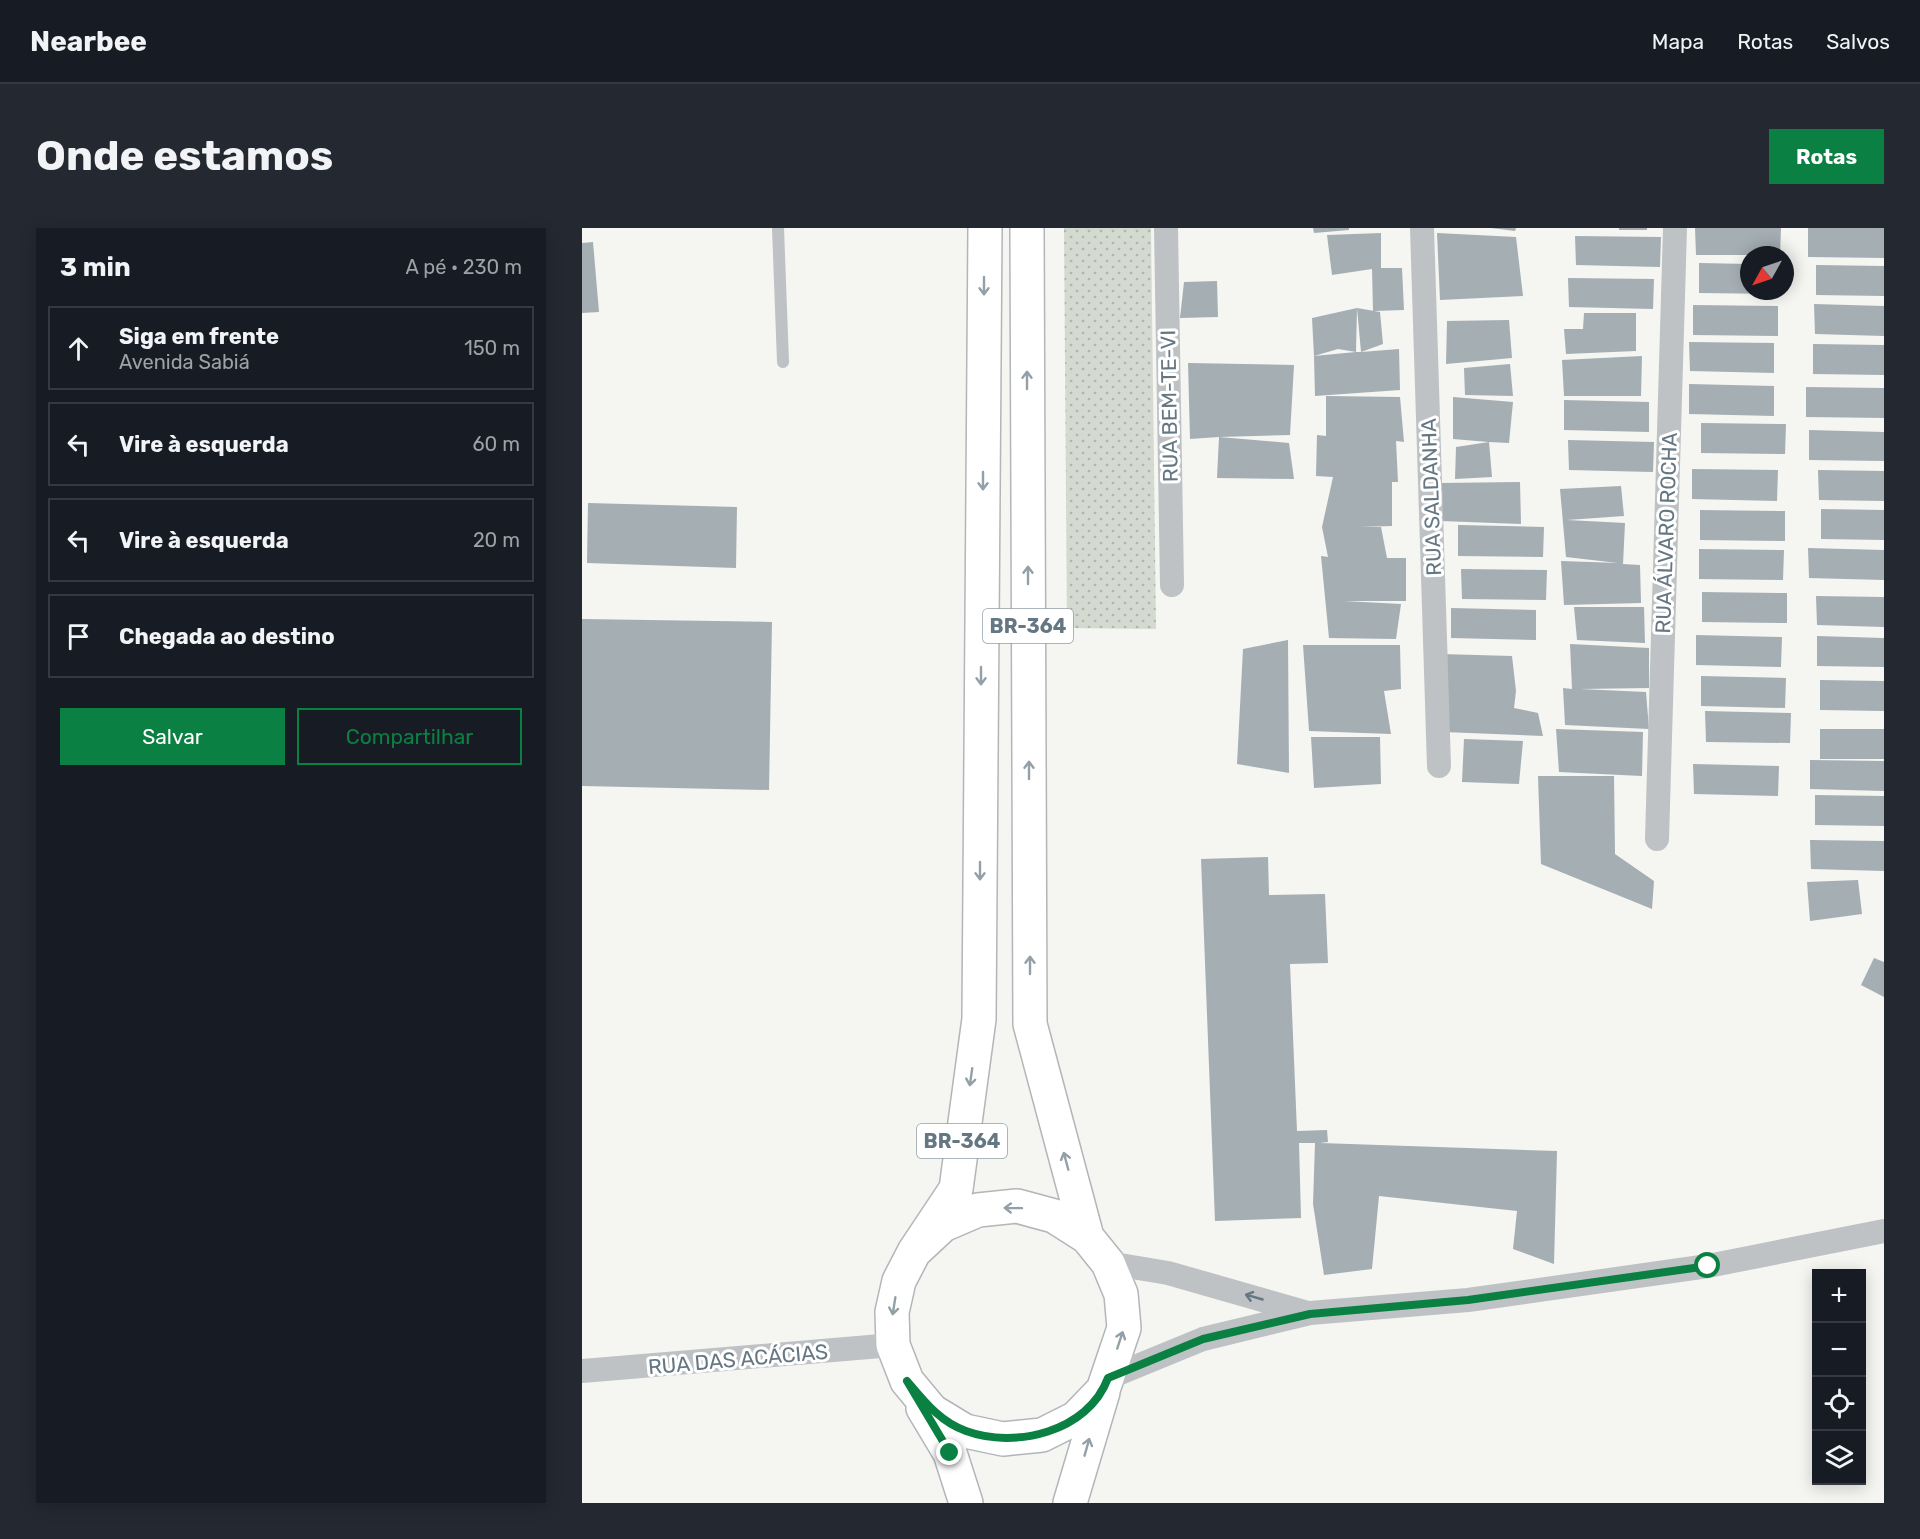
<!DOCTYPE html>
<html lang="pt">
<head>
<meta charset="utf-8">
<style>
	body { margin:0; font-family:Rubik,sans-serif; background:#242831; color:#f1f3f6 }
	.controls { position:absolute; right:18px; bottom:18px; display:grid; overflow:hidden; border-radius:0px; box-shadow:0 3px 15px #0003 }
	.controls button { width:54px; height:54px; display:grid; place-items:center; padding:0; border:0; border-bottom:2px solid #363941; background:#171b24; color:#f1f3f6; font:30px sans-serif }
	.compass { position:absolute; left:1158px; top:18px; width:54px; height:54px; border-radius:50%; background:#171b24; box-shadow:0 3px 15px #0003; rotate:230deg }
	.stop { position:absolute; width:18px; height:18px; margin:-14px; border:4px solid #0b8043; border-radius:50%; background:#fff }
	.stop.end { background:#0b8043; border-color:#fff; box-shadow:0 2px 6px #0008 }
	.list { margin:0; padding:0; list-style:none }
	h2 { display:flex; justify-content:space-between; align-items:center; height:78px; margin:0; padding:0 24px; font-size:26px }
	h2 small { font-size:20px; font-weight:400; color:#9ea1a6 }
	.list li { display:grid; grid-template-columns:39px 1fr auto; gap:18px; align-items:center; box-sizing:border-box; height:84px; margin:0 12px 12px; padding:0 12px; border:2px solid #363941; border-radius:0px }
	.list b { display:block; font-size:22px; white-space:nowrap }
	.list p { margin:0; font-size:20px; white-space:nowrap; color:#9ea1a6 }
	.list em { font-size:20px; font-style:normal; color:#9ea1a6 }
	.actions { display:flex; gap:12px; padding:18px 24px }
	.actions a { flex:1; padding:14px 0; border:2px solid #0b8043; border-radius:0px; text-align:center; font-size:21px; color:#0b8043 }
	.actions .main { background:#0b8043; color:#fff }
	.icon { flex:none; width:33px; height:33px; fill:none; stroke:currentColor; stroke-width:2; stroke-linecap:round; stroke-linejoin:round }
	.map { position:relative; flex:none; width:1302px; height:1275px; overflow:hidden; border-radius:0px }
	header { display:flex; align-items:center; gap:36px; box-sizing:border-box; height:84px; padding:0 30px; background:#171b24; border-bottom:2px solid #363941 }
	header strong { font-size:28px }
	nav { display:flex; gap:33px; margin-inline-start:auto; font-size:21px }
	.intro { display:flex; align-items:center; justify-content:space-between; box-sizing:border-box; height:144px; padding:0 36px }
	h1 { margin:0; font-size:42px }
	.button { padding:15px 27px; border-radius:0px; background:#0b8043; color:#fff; font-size:21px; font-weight:700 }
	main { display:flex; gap:36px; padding:0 36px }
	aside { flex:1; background:#171b24; border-radius:0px; box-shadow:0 3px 15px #0003 }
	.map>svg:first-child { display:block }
	.park { fill:url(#park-dots) }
	.building { fill:#a5aeb3 }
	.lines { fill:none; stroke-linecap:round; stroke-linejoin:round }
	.primary-casing { stroke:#b1b6b9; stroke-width:36 }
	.service { stroke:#bec2c5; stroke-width:12 }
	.minor { stroke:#bec2c5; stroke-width:24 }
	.primary { stroke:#fff; stroke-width:33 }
	.oneway { stroke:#93a0a8 }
	.oneway2 { stroke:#657782 }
	.route { stroke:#0b8043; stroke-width:8 }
	.labels { text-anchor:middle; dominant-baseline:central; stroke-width:6; stroke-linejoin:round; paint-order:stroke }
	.shield { fill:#fff; stroke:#93a0a8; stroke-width:1.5 }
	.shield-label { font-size:20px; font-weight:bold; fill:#657782 }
	.street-label { font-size:21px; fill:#657782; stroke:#fff }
</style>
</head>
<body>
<header>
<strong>Nearbee</strong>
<nav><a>Mapa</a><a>Rotas</a><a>Salvos</a></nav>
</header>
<div class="intro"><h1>Onde estamos</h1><a class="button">Rotas</a></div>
<main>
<aside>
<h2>3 min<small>A pé · 230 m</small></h2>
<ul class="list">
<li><svg class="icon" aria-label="ahead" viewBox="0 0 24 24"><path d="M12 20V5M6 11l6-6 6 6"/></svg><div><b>Siga em frente</b><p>Avenida Sabiá</p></div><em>150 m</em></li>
<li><svg class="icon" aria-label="left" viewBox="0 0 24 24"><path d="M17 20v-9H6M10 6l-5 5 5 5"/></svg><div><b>Vire à esquerda</b></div><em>60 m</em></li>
<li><svg class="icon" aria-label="left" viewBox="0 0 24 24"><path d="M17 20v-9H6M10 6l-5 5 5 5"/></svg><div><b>Vire à esquerda</b></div><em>20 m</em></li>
<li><svg class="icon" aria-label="arrive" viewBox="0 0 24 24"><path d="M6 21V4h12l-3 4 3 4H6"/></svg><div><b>Chegada ao destino</b></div></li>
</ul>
<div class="actions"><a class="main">Salvar</a><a>Compartilhar</a></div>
</aside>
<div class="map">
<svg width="1302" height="1275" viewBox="0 0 1302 1275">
	<defs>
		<pattern id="park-dots" width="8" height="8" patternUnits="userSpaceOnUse" patternTransform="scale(1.5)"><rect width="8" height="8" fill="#d5dad1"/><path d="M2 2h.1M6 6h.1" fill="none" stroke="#b0b6af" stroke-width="1.8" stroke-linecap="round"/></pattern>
	</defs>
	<rect width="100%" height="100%" fill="#f5f5f1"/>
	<path class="park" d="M 482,0 L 569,0 L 574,401 L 485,400 Z"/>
	<path class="building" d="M 731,0 L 767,0 L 767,2 L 732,5 Z
		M 909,0 L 934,0 L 933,3 Z
		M 1037,0 L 1065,0 L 1065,2 L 1037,2 Z
		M 1113,0 L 1199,0 L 1198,27 L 1114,27 Z
		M 1226,0 L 1302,0 L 1302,30 L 1226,29 Z
		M 799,5 L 799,40 L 820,40 L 822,82 L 791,83 L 790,41 L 750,47 L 745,7 Z
		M 855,5 L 934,9 L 941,68 L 858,72 Z
		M 993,8 L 1079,9 L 1078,39 L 994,37 Z
		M 11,14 L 17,84 L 0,85 L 0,15 Z
		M 1117,35 L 1167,36 L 1167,63 L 1202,63 L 1202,66 L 1117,65 Z
		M 1234,37 L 1302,38 L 1302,68 L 1234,67 Z
		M 986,50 L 1072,51 L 1071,81 L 987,79 Z
		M 635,53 L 636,89 L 598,90 L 602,54 Z
		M 1232,76 L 1302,78 L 1302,108 L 1233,106 Z
		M 1111,77 L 1196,78 L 1196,108 L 1111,107 Z
		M 775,80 L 798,84 L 801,116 L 779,124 L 817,121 L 818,162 L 733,168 L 732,128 L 774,124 L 756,121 L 732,128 L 730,90 L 775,80 L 774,124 L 779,124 Z
		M 1002,85 L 1054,85 L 1054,123 L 984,126 L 982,101 L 1001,101 Z
		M 927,92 L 930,130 L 864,136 L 865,93 Z
		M 1107,114 L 1192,115 L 1192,145 L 1108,143 Z
		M 1231,116 L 1302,117 L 1302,147 L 1231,146 Z
		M 1060,128 L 1059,168 L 982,168 L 980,132 Z
		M 606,135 L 712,137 L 708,207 L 637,209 L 707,215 L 712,251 L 635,250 L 637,209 L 608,211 Z
		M 928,136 L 931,168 L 883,167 L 882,140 Z
		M 1107,156 L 1192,158 L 1192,188 L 1107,186 Z
		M 1224,159 L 1302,160 L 1302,190 L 1224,189 Z
		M 744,168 L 818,169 L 822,214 L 814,213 L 816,254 L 810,254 L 810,298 L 777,299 L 799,299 L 805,330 L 824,330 L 824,373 L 762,373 L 819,376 L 814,411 L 747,410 L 739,328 L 746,329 L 740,299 L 751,249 L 734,248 L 735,207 L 744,208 Z
		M 871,169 L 931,174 L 927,215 L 907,214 L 910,249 L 873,251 L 874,219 L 907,214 L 871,211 Z
		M 982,172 L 1067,174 L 1067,204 L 982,202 Z
		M 1119,195 L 1204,196 L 1203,226 L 1119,225 Z
		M 1227,202 L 1302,204 L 1302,233 L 1227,232 Z
		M 986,212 L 1072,214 L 1071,244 L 987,242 Z
		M 1110,241 L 1196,242 L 1195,273 L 1110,271 Z
		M 1236,242 L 1302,243 L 1302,273 L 1237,272 Z
		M 938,254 L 939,296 L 859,293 L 859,255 Z
		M 1039,258 L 1042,288 L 985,292 L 1043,295 L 1041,336 L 1058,337 L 1059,375 L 982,377 L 979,333 L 1036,335 L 984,329 L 978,261 Z
		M 6,275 L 155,279 L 154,340 L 5,335 Z
		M 1239,281 L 1302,282 L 1302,312 L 1239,311 Z
		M 1118,282 L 1203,283 L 1203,313 L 1118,312 Z
		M 876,297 L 962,299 L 961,329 L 876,328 Z
		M 1226,320 L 1302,322 L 1302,352 L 1227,350 Z
		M 1117,321 L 1202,322 L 1201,352 L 1117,351 Z
		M 879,341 L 965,342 L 964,372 L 880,371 Z
		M 1120,364 L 1205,365 L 1205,395 L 1120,394 Z
		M 1234,368 L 1302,369 L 1302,399 L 1235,397 Z
		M 992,379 L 1062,379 L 1063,415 L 995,412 Z
		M 869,380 L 954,382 L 954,412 L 869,410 Z
		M 0,391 L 190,394 L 187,562 L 0,558 Z
		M 1114,407 L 1200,409 L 1199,439 L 1114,437 Z
		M 1235,408 L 1302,410 L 1302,439 L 1235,438 Z
		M 706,412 L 707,545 L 655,536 L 661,421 Z
		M 988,416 L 1067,420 L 1067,460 L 998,461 L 1064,464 L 1067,501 L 983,497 L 981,460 L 990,461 Z
		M 721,417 L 818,417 L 819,461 L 802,463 L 809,506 L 727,503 Z
		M 859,426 L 930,428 L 934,463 L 932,480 L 956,485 L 961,508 L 862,504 Z
		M 1119,448 L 1204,450 L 1203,480 L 1119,478 Z
		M 1238,452 L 1302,453 L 1302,483 L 1238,482 Z
		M 1123,483 L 1209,485 L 1208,515 L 1124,514 Z
		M 974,501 L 1061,504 L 1060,548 L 977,544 Z
		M 1238,501 L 1302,501 L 1302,531 L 1238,531 Z
		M 729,509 L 798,509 L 799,556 L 732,560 Z
		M 882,511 L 941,513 L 937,556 L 880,554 Z
		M 1228,532 L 1302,533 L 1302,563 L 1228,561 Z
		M 1111,536 L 1197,538 L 1196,568 L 1112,566 Z
		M 956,548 L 1032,548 L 1033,626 L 1072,653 L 1070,681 L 959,636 Z
		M 1233,567 L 1302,568 L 1302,598 L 1233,597 Z
		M 1228,612 L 1302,613 L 1302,643 L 1229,641 Z
		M 686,629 L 687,667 L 743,666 L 746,735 L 708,736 L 715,903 L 745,902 L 746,914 L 738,915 L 975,923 L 972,1036 L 931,1021 L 935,983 L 797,968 L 790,1041 L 742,1047 L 731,976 L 733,915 L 717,915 L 719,990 L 633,993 L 619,631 Z
		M 1276,652 L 1280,686 L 1228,693 L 1225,654 Z
		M 1292,730 L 1302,734 L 1302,769 L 1279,757 Z"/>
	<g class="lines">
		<defs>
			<path id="primary" d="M 445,0 L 448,796 L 505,1009
				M 332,1024 L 361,997 L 396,982 L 435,978 L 472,988 L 505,1009 L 526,1035 L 539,1066 L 542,1100 L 521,1162 L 494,1190 L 460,1207 L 421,1211 L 383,1203 L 350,1183 L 325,1153 L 311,1117 L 310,1084 L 317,1053 L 332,1024 L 374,961 L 397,791 L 403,0
				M 341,1180 L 368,1225 L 384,1275
				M 488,1275 L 521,1164"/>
		</defs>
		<use href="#primary" class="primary-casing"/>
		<path class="service" d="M 196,0 L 201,134"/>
		<path class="minor" d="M 584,0 L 590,357
			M 840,0 L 857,538
			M 1075,611 L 1093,0
			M 526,1035 L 586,1045 L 726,1085
			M 0,1143 L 311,1117
			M 526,1150 L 621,1111 L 728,1085 L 886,1072 L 1126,1038 L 1302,1003"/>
		<use href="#primary" class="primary"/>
	</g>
	<defs><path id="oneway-shaft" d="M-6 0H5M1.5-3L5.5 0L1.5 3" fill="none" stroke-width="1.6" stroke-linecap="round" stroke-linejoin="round" transform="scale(1.5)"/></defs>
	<g class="oneway">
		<use href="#oneway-shaft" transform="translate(402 58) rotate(90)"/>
		<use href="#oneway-shaft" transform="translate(445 152) rotate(-90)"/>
		<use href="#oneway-shaft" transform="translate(401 253) rotate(90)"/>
		<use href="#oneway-shaft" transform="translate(446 347) rotate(-90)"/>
		<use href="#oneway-shaft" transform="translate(399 448) rotate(90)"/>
		<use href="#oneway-shaft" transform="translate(447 542) rotate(-90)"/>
		<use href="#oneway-shaft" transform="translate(398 643) rotate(90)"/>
		<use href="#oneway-shaft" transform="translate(448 737) rotate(-90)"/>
		<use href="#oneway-shaft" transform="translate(389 849) rotate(98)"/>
		<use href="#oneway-shaft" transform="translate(484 933) rotate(-105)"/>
		<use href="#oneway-shaft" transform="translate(431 980) rotate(-179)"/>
		<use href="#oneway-shaft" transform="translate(312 1078) rotate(99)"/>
		<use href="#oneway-shaft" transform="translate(538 1112) rotate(-72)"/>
		<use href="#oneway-shaft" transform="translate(505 1219) rotate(-74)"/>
	</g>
	<use class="oneway2" href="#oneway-shaft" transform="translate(672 1069) rotate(-164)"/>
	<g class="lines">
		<path class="route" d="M 368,1225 L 325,1153 C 342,1173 358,1194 384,1203 C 433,1221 506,1204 526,1150 L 621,1111 L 728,1086 L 886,1072 L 1126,1038"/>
	</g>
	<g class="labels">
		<g class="shield">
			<rect x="401" y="381" width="90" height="34" rx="4.5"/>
			<rect x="335" y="896" width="90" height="34" rx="4.5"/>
		</g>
		<g class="shield-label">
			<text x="446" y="398">BR-364</text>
			<text x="380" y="913">BR-364</text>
		</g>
		<g class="street-label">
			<text transform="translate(587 178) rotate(-91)">RUA BEM-TE-VI</text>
			<text transform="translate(849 269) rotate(-92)">RUA SALDANHA</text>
			<text transform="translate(1084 305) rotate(-88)">RUA ÁLVARO ROCHA</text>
			<text transform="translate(156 1131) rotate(-5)">RUA DAS ACÁCIAS</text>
		</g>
	</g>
</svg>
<div class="controls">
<button>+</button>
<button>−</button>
<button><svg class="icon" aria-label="locate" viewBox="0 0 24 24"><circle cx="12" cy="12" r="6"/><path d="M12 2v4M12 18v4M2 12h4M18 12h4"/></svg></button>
<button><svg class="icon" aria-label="layers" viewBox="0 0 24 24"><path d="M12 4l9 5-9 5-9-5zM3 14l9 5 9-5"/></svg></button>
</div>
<svg class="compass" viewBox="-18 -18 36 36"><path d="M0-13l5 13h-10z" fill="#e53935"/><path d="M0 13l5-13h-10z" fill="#9ea1a6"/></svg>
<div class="stop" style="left:1126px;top:1038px"></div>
<div class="stop end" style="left:368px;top:1225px"></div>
</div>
</main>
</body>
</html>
